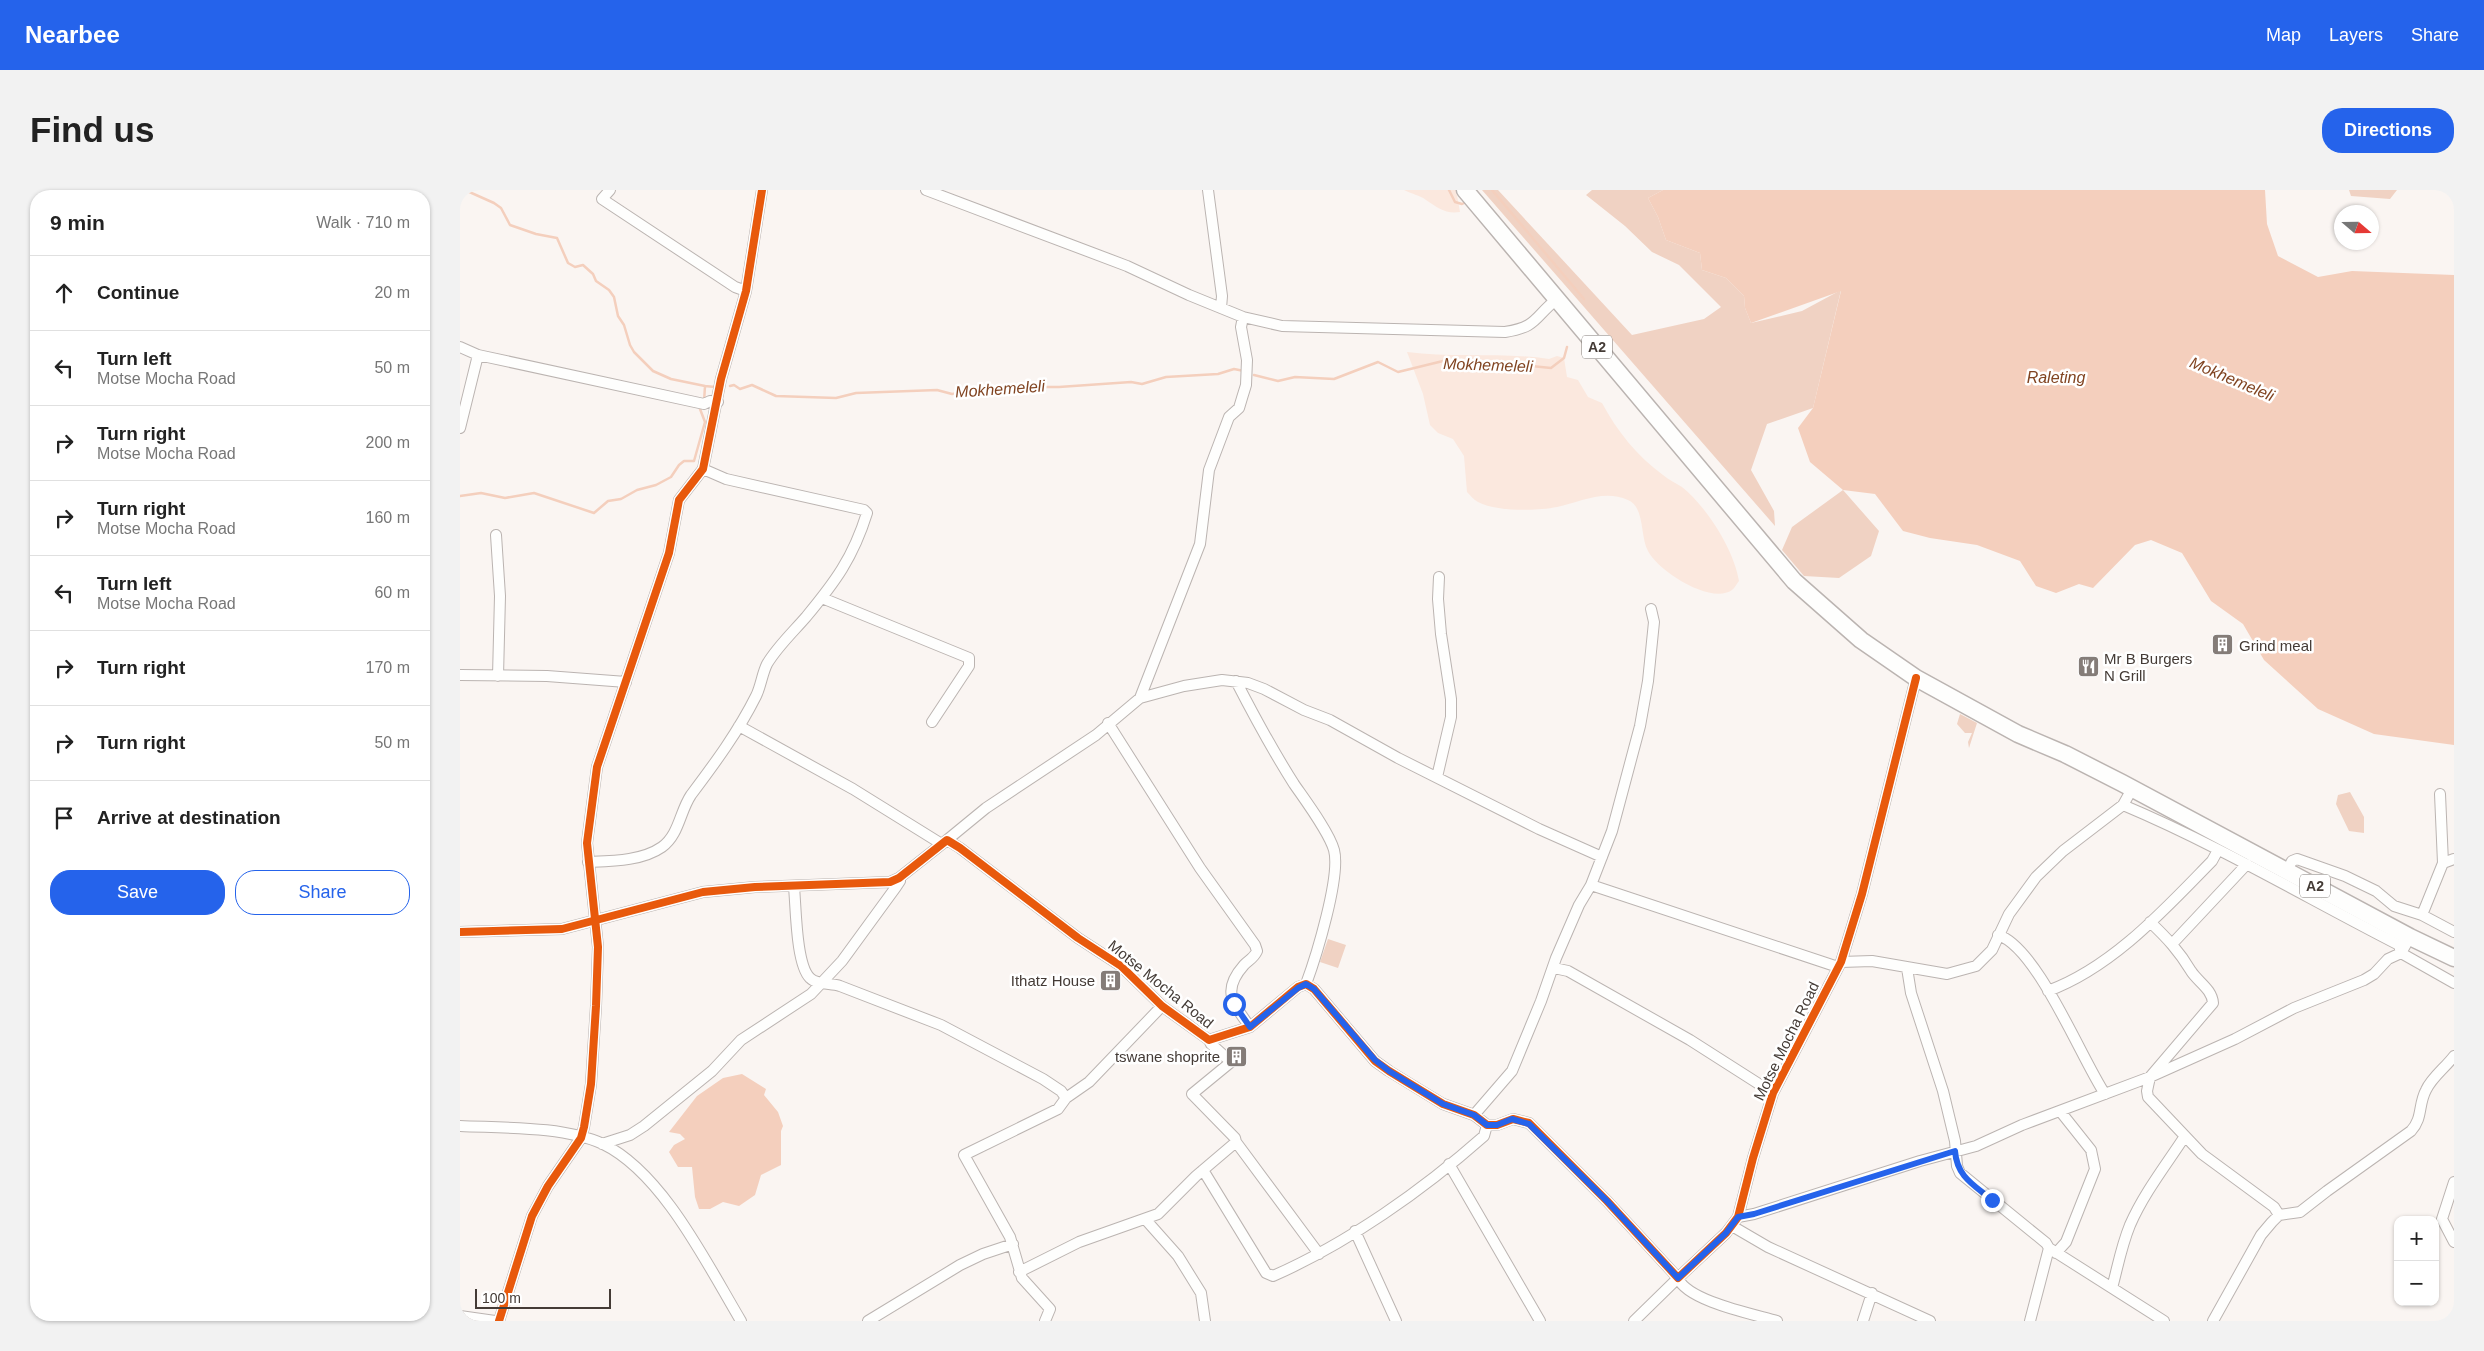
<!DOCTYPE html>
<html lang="en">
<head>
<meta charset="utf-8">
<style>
	body { margin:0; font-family:Arial,sans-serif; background:#f2f2f2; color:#222 }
	.controls { position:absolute; right:15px; bottom:15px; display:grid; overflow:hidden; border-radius:10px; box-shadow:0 1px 4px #0004 }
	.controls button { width:45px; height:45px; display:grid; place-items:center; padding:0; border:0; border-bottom:1px solid #e0e0e0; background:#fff; color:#222; font:25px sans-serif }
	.compass { position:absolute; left:1874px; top:15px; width:45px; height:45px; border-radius:50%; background:#fff; box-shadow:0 1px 4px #0004; rotate:110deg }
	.scale { position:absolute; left:15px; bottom:12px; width:136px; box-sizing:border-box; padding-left:5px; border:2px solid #443b36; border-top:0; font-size:14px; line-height:18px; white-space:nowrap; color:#443b36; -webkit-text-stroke:4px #fff; paint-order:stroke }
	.stop { position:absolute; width:15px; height:15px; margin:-11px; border:4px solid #2563eb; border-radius:50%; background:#fff }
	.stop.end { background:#2563eb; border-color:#fff; box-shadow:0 1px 5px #0008 }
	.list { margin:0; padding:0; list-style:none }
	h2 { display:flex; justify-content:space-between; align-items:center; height:65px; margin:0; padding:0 20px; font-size:21px }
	h2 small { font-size:16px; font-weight:400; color:#767676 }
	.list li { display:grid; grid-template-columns:32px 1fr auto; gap:15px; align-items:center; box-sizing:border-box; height:75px; padding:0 20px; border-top:1px solid #e0e0e0 }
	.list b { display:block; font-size:19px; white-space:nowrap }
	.list p { margin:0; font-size:16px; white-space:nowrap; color:#767676 }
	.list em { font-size:16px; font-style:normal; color:#767676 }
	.actions { display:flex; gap:10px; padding:15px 20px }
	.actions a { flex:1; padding:11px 0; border:1px solid #2563eb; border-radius:20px; text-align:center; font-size:18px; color:#2563eb }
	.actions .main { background:#2563eb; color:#fff }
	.icon { flex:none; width:28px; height:28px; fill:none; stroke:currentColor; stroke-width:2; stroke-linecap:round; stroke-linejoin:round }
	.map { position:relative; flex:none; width:1994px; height:1131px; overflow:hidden; border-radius:20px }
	header { display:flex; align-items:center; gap:30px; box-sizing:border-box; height:70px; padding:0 25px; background:#2563eb; color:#fff }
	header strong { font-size:24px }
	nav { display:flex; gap:28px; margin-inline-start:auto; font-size:18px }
	.intro { display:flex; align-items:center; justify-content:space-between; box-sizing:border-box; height:120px; padding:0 30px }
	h1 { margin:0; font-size:35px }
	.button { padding:12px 22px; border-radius:20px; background:#2563eb; color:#fff; font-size:18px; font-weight:700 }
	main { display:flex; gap:30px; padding:0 30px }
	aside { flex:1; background:#fff; border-radius:20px; box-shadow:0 1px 4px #0004 }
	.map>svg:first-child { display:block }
	.green { fill:#fbe8de }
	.forest { fill:#f0d2c3 }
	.water { fill:#f4cfbd }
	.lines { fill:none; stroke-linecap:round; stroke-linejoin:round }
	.stream { stroke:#f4cfbd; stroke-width:2.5 }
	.street-casing { stroke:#bbb4b1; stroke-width:12 }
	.primary-casing { stroke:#bbb4b1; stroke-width:19 }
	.street { stroke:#fefefd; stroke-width:10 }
	.primary { stroke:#fefefd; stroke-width:16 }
	.cycleway-casing { stroke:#fff; stroke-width:11 }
	.cycleway { stroke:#e8590c; stroke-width:8 }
	.route { stroke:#2563eb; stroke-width:6 }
	.labels { text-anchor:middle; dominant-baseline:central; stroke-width:5; stroke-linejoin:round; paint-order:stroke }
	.shield { fill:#fff; stroke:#7c7672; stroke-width:1 }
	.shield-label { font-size:14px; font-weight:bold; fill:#443b36 }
	.poi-label { font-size:15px; fill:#443b36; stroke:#fff; text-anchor:start }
	.street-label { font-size:15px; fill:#443b36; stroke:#fff }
	.water-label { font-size:16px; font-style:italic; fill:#814421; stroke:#fff }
</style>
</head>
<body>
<header>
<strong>Nearbee</strong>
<nav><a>Map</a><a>Layers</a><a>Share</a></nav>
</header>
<div class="intro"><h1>Find us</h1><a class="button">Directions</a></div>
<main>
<aside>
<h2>9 min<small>Walk · 710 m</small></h2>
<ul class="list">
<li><svg class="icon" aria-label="ahead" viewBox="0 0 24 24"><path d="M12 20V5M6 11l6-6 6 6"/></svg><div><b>Continue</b></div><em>20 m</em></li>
<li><svg class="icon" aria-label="left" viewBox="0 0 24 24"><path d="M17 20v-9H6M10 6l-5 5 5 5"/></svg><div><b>Turn left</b><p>Motse Mocha Road</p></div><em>50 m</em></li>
<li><svg class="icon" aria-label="right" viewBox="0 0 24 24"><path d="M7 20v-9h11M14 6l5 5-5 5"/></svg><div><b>Turn right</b><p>Motse Mocha Road</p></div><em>200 m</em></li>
<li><svg class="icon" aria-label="right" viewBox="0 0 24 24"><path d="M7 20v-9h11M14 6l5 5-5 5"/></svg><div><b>Turn right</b><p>Motse Mocha Road</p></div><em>160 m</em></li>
<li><svg class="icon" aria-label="left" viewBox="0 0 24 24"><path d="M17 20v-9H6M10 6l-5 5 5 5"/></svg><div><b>Turn left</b><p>Motse Mocha Road</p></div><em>60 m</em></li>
<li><svg class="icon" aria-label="right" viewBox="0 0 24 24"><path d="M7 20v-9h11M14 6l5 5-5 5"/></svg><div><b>Turn right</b></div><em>170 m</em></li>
<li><svg class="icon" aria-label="right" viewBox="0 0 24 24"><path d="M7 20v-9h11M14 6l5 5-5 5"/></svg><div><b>Turn right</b></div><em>50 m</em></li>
<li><svg class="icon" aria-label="arrive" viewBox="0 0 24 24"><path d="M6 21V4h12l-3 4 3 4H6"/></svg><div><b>Arrive at destination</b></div></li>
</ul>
<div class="actions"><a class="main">Save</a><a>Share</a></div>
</aside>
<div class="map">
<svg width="1994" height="1131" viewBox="0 0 1994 1131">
	<rect width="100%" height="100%" fill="#faf5f2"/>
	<path class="green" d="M 944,0 L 996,0 L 1000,22 C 985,24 978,18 966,10 C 960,5 951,4 944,0 Z
		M 947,162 C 994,168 1042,162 1089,169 L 1097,166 L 1104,168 L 1107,187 L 1118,190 L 1128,207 L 1142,213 C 1157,241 1177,266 1203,285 C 1209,290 1216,293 1222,297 C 1247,317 1274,360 1279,391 C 1277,393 1275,398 1272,400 C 1251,415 1198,381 1188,361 C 1180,347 1185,317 1168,310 C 1144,299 1120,312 1097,317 C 1077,321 1037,322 1018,312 C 1014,310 1010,305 1007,302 L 1004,266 L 993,249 L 978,243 L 970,235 L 963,204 Z"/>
	<path class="forest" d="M 1022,0 L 1038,0 L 1172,145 L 1244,129 L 1261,117 L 1219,75 L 1192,62 L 1165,36 L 1126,5 L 1132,0 L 1203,0 L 1188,8 L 1198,27 L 1206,50 L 1240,63 L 1242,80 L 1266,88 L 1284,106 L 1285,118 L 1291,133 L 1342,121 L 1381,100 L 1353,218 L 1307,234 L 1291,280 L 1314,321 L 1315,336 Z
		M 1889,0 L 1937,0 L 1930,9 L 1891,6 Z
		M 1383,300 L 1419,341 L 1411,366 L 1379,388 L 1344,386 L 1322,360 L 1332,337 Z
		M 1500,524 L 1517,533 L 1509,558 L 1508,552 L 1512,543 L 1505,543 L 1497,534 Z
		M 1890,602 L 1904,627 L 1904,643 L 1889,641 L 1876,614 L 1878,605 Z
		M 868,749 L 886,755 L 878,778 L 860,772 Z"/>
	<path class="water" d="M 1203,0 L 1805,0 L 1807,34 L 1818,66 L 1858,87 L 1892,81 L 1994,85 L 1994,555 L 1914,544 L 1858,519 L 1804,470 L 1783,434 L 1751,411 L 1722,363 L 1691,350 L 1675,355 L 1633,398 L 1619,394 L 1596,403 L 1576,396 L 1560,371 L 1517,355 L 1470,348 L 1443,341 L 1415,304 L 1383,300 L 1350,272 L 1338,238 L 1353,218 L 1381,101 L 1291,133 L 1285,118 L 1284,106 L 1266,88 L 1242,80 L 1240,63 L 1206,50 L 1198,27 L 1188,8 Z
		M 282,884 L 306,899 L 304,905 L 318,922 L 323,936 L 321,941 L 321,975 L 301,985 L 295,1005 L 279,1016 L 263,1012 L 250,1019 L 239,1019 L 235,1007 L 232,977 L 218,977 L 209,962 L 214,955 L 225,949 L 220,944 L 209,942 L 237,906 L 263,888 Z"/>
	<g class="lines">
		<path class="stream" d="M 5,0 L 34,13 L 41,18 L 50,35 L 76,44 L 97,48 L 108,73 L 115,77 L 123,75 L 133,84 L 136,91 L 149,100 L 154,107 L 158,126 L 164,135 L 170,155 L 174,162 L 193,181 L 211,189 L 245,196
			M 989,0 L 995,12 L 1002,14 L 1006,12
			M 1032,0 L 1124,109
			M 794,185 L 818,191 L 835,187 L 874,189 L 918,172 L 938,182 L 983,171 L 1024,177 L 1051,174 L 1091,178 L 1104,168 L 1107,157
			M 270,196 L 274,195 L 280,199 L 292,195 L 316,206 L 376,208 L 396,203 L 477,200 L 492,204 L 542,197 L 599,197 L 671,192 L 682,194 L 706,187 L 758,184 L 774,179 L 784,181
			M 244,212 L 245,196 L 255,197
			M 0,306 L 21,303 L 45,308 L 74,303 L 134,323 L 148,311 L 161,309 L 177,300 L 196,295 L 211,287 L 219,275 L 224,271 L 234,271 L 245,232 L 240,219 L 242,217"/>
		<defs>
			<path id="street" d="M 150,0 L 142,9 L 275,97 L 286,101
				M 466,0 L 667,76 L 729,105 L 783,127 L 822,136 L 1045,142 C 1078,137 1074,127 1097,109
				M 748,0 L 762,106 L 761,118
				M 0,157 L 18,165 L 244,214 L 250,211 L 258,212
				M 0,238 L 18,165
				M 36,345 L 40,406 L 38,486
				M 362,408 L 509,468 L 509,476 L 472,532
				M 0,485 L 87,486 L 166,492
				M 776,491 C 794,526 813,561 834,594 C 845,610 869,642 874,660 C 881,686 856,767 846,794
				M 680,508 L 740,354 L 749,280 L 769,227 L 779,218 L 782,208 L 786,195 L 787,170 L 781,137 L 783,127
				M 648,533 L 740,678 L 795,755 L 797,761 C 794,768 789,770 784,775 C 761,801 773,813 790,837
				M 279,536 L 393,599 L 480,653
				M 977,587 L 991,527 L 991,509 L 981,444 L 978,409 L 979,387
				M 1980,604 L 1983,673
				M 1663,615 C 1758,655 1847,708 1939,755 L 1941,763 L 1994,793
				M 487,650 L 526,618 L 636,545 L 680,508 L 724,496 L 762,490 L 788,493 L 804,499 L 844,520 L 870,530 L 938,568 L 1079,639 L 1142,667
				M 128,672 C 152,671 182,671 202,657 C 219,645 220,621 231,605 C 255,573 278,542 296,506 C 301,496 302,484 307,474 C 317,457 333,442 346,427 C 375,392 393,368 407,323 L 404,320 L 266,289 L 243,279
				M 1827,681 L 1832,671 L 1837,669 L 1885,686 L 1916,701 L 1934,716 L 1962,725 L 1994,742
				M 1131,695 L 1378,777
				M 334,697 C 336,717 336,775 350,788 C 357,795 371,793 380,796 L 481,835 L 583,889 L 601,901 L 606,908 L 629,892 L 702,816
				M 1962,725 L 1983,673 L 1994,669
				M 1690,732 C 1707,748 1719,761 1731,781 C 1738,792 1752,799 1753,813 L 1690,887 L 1687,901 L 1688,907 L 1742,964 L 1814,1017 L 1819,1025
				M 0,742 L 102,739 L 243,702 L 295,697 L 430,692 L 439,688 L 487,650 L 500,658 L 618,748 L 661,776 L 702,816 L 749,850 L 790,837 L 838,797 L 846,794 L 854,799 L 915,871 L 929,881 L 983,914 L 1014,925 L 1027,935 L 1037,935 L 1053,929 L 1069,933 L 1147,1011 L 1218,1088 L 1266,1043 L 1278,1027 L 1293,968 L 1313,903 L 1381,772 L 1402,704 L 1456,488
				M 1538,745 C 1577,757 1621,868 1645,904
				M 1713,753 L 1787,674
				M 1381,772 L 1412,771 L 1487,784 L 1516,776 L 1532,760 L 1549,724 L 1576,687 L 1603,661 L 1663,615 L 1672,599
				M 1094,778 L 1108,781 L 1230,850 L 1313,903
				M 1447,778 L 1451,803 L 1483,901 L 1495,951 L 1497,976 L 1500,983 L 1586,1053 L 1589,1058 L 1704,1131
				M 1588,801 C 1653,777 1705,719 1752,671 L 1758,660
				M 749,850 L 751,854 L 771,872 L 732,904 L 775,948 L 776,952
				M 1014,925 L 1052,881 L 1081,811 L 1096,768 L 1119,715 L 1131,695 L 1152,641 L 1180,536 L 1188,491 L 1194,432 L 1191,419
				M 0,936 C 43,938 104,936 143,954 C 203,983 248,1076 281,1131
				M 142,954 L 170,945 L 184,936 L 252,881 L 281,850 L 351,804 L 382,771 L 436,697 L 440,691 L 439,688
				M 989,974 L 1080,1131
				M 743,980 L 806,1083 L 813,1086 C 888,1053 963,1000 1024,946 L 1027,935
				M 1994,992 L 1982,1029 L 1994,1052
				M 1278,1027 L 1294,1024 L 1460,971 L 1516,956 L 1562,935 L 1690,887 L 1775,849 L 1834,818 L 1904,790 L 1914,784 L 1928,769 L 1941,763 L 1950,747
				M 686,1030 L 718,1066 L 741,1103 L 745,1131
				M 1272,1036 L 1308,1057 L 1470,1131
				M 895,1041 L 936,1131
				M 1596,1063 L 1606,1052 L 1635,979 L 1631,960 L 1600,921
				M 559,1082 L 619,1052 L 698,1024 L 736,986 L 776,952 L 859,1064
				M 1652,1098 C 1658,1076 1661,1057 1670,1035 C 1684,1003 1706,975 1725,946
				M 0,1126 L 35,1131
				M 39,1131 L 72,1026 L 88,996 L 121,948 L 124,937 L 131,894 L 136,816 L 138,757 L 127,653 L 137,577 L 209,363 L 219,310 L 243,279 L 261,189 L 286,101 L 302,0
				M 408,1131 L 500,1075 L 523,1064 L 553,1054
				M 585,1131 L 590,1119 L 562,1088 L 550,1047 L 504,965 L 598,919 L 606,908
				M 1174,1131 L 1218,1088 C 1227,1111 1293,1124 1317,1131
				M 1403,1131 L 1412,1103
				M 1570,1131 L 1589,1058
				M 1753,1131 L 1801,1045 L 1812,1032 L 1819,1025 L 1840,1022 L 1867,1001 L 1951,941 C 1963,928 1958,915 1966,900 C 1972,887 1985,878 1994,866"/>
			<path id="primary" d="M 1005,0 L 1334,391 L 1401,450 L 1456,488 L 1558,544 L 1605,564 L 1662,593 L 1950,747 L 1994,768"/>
		</defs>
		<use href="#street" class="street-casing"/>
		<use href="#primary" class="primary-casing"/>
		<use href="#street" class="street"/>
		<use href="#primary" class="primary"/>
		<defs>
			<path id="cycleway" d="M 0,742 L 102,739 L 243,702 L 295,697 L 430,692 L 439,688 L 487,650 L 500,658 L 618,748 L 661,776 L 702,816 L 749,850 L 790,837 L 838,797 L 846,794 L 854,799 L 915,871 L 929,881 L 983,914 L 1014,925 L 1027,935 L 1037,935 L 1053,929 L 1069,933 L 1147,1011 L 1218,1088 L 1266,1043 L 1278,1027 L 1293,968 L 1313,903 L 1381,772 L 1402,704 L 1456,488
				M 39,1131 L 72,1026 L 88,996 L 121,948 L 124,937 L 131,894 L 136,816 L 138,757 L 127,653 L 137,577 L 209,363 L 219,310 L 243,279 L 261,189 L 286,101 L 302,0"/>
		</defs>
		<use href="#cycleway" class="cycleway-casing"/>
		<use href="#cycleway" class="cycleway"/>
	</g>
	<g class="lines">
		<path class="route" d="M 774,814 L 790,837 L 838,798 L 846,794 L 854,799 L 915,870 L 929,881 L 983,914 L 1014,925 L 1027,935 L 1037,935 L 1052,929 L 1069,934 L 1147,1011 L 1218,1088 L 1266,1043 L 1278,1027 L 1294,1024 L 1495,961 C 1497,987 1514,995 1532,1010"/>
	</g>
	<defs>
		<symbol id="building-square" viewBox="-11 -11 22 22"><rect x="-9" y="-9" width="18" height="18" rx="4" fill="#847c78" stroke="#fff"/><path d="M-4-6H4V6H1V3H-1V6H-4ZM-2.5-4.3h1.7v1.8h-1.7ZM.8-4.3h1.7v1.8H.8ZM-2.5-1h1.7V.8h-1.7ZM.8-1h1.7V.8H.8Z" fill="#fff"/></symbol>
		<symbol id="restaurant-square" viewBox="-11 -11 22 22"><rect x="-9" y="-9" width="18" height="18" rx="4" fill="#847c78" stroke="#fff"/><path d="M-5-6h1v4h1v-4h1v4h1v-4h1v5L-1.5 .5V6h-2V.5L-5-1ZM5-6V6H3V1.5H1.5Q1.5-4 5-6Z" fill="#fff"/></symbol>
	</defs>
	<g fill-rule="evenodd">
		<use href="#building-square" x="1750" y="442" width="25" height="25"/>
		<use href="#restaurant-square" x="1616" y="464" width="25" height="25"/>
		<use href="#building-square" x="638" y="778" width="25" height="25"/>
		<use href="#building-square" x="764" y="854" width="25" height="25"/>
	</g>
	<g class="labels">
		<g class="shield">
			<rect x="1122" y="145.5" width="30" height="23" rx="4"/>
			<rect x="1840" y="684.5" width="30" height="23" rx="4"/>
		</g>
		<g class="shield-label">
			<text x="1137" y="157">A2</text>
			<text x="1855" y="696">A2</text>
		</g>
		<g class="poi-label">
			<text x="1779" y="455">Grind meal</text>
			<text x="1644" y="468">Mr B Burgers<tspan x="1644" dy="17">N Grill</tspan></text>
			<text x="635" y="790" text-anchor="end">Ithatz House</text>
			<text x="760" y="866" text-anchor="end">tswane shoprite</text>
		</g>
		<g class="street-label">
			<text transform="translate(701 794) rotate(39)">Motse Mocha Road</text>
			<text transform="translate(1326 851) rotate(-64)">Motse Mocha Road</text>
		</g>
		<g class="water-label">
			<text transform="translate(1028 175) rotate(2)">Mokhemeleli</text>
			<text x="1596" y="187">Raleting</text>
			<text transform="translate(1772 189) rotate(23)">Mokhemeleli</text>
			<text transform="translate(540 199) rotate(-4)">Mokhemeleli</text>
		</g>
	</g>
</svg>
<div class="controls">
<button>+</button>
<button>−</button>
</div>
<svg class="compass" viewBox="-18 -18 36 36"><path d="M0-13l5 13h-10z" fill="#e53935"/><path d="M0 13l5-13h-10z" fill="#767676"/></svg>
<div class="scale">100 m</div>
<div class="stop" style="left:774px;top:814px"></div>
<div class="stop end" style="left:1532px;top:1010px"></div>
</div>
</main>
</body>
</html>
